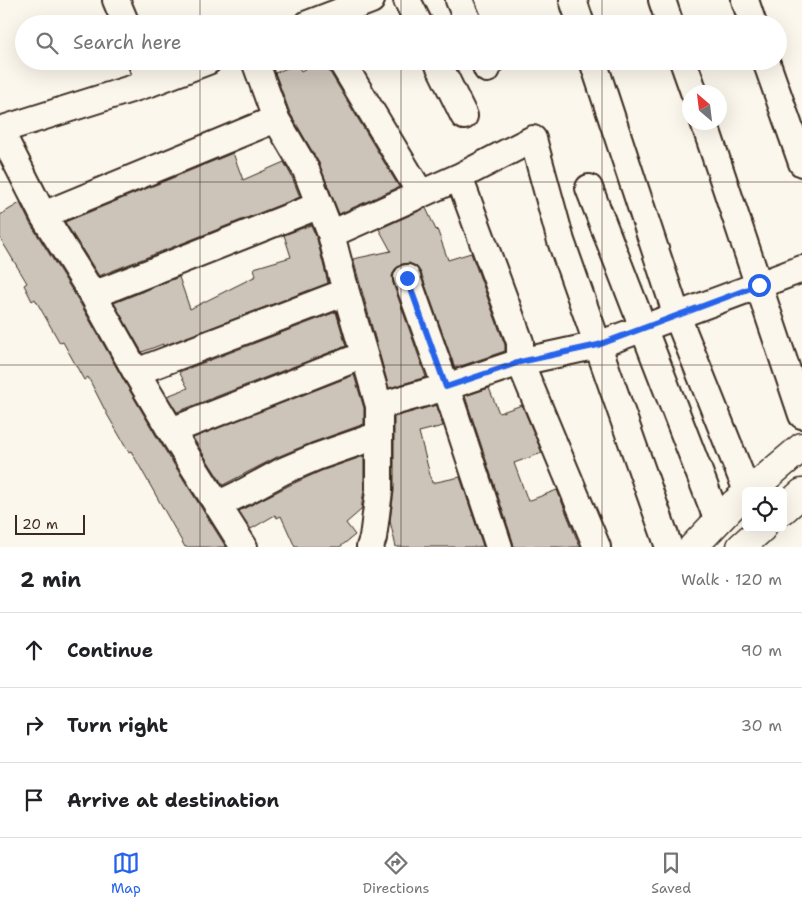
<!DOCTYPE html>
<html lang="en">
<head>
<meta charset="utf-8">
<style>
	body { margin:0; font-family:"Shantell Sans",sans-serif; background:#f6f6f6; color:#202124 }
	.controls { position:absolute; right:15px; bottom:15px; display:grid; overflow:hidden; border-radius:8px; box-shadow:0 5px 20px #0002 }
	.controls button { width:45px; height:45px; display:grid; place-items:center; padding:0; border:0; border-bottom:1px solid #e0e0e0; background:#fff; color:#202124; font:25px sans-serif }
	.compass { position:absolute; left:682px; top:85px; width:45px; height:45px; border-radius:50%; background:#fff; box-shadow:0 5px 20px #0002; rotate:332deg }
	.scale { position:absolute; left:15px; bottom:12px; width:70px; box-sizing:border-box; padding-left:5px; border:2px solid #3b2a1e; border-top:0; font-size:14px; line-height:18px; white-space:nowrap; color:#3b2a1e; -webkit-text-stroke:4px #fbf7ec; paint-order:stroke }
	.stop { position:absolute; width:15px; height:15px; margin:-11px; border:4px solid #2563eb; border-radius:50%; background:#fff }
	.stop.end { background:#2563eb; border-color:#fff; box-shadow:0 1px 5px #0008 }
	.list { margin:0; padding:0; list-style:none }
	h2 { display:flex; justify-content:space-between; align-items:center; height:65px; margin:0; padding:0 20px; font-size:21px }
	h2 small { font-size:16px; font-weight:400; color:#757577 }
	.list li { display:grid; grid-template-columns:32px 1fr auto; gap:15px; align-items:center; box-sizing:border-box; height:75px; padding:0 20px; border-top:1px solid #e0e0e0 }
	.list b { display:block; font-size:19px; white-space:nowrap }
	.list em { font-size:16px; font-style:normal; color:#757577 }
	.icon { flex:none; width:28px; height:28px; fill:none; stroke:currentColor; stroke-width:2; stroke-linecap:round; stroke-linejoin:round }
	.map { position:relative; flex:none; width:802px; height:547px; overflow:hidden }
	.search { position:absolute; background:#fff; box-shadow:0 5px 20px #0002; left:15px; right:15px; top:15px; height:55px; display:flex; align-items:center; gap:12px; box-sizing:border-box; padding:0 18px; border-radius:28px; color:#757577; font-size:19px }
	.sheet { height:290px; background:#fff }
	nav { display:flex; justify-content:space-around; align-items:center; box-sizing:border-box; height:70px; border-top:1px solid #e0e0e0; background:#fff; font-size:14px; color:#757577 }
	nav a { display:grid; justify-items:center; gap:2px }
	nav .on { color:#2563eb }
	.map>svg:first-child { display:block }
	.building { fill:#ccc4b9; stroke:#3b2a1e }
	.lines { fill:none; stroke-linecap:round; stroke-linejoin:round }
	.minor-casing { stroke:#3b2a1e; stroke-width:30 }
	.tertiary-casing { stroke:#3b2a1e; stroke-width:31 }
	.minor { stroke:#fbf7ec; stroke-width:26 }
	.tertiary { stroke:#fbf7ec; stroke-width:28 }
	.route { stroke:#2563eb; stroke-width:6 }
	.grid { fill:none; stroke:#3b2a1e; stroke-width:1; stroke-opacity:0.55 }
</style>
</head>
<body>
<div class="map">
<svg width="802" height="547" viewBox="0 0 802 547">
	<rect width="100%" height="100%" fill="#fbf7ec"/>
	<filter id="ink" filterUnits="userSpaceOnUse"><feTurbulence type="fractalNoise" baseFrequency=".02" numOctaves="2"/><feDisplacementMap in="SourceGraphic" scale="10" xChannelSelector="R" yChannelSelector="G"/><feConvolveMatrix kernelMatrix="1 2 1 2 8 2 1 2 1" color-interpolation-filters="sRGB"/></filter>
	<g filter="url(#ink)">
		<path class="building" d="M 319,61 L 326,61 L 328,69 L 399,187 L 339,214 L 319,163 L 290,113 L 275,73 L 297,64 L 301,71 Z
			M 233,153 L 243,180 L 284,162 L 292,177 L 300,197 L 99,276 L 65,222 Z
			M 20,203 L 30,223 L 80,303 L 123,379 L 158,439 L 226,547 L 185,547 L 131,451 L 129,452 L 108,416 L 88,377 L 84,380 L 63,342 L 60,343 L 35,299 L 32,301 L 24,285 L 27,283 L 0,238 L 0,215 Z
			M 426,208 L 436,230 L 437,229 L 448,260 L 471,253 L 505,345 L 505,351 L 455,368 L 421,273 L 416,266 L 409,263 L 402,264 L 395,269 L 392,276 L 393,283 L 426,377 L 389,388 L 353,259 L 391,251 L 379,229 Z
			M 311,225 L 317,239 L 328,283 L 163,346 L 163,344 L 142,352 L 114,303 L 179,277 L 190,309 L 256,276 L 254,268 L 291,257 L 284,235 Z
			M 336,312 L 346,346 L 177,412 L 167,396 L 188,388 L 179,372 Z
			M 354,375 L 364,408 L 364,424 L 311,443 L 277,457 L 223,485 L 193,438 Z
			M 489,388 L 499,413 L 522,405 L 542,453 L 514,463 L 528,501 L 557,490 L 580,547 L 514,547 L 513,542 L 465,396 Z
			M 436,405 L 443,426 L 419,432 L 432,483 L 460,477 L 483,546 L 477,547 L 396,547 L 390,521 L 394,491 L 394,417 Z
			M 364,456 L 364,490 L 361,510 L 346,523 L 355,535 L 340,547 L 295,547 L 281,516 L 277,518 L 275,515 L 251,529 L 239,511 L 290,485 L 321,471 Z"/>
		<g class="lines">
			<defs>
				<path id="minor" d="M 116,0 L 126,24
					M 407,0 L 419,24
					M 459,0 L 469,24
					M 573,0 L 581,24
					M 662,0 L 670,24
					M 745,0 L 753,24
					M 308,24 L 371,0
					M 141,61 L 150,83
					M 208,61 L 150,83 L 0,130 L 43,215 L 93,295 L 136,372 L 171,431 L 244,547
					M 255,61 L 276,119 L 306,170 L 331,234 L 346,292 L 379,406 L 379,491 L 373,538 L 370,547
					M 341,61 L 421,194
					M 437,61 L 464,116
					M 484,61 L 487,69
					M 593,61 L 677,316 L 747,491
					M 683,61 L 694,92
					M 766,61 L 802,163
					M 704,122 L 802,415
					M 459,177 L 520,342 L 520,362 L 597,547
					M 589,188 L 718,521
					M 43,215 L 276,119
					M 331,234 L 459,177 L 533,139 L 561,241 L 669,547
					M 407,278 L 446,387 L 499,547
					M 93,295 L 320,205
					M 136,372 L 346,292
					M 379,406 L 446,387 L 520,362 L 598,345 L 802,269
					M 171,431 L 364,355
					M 217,505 L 246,491 L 283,471 L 316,457 L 379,435"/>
				<path id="tertiary" d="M 750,491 L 802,447
					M 783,510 L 802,493
					M 693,547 L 735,503 L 746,494
					M 741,547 L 762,528"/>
			</defs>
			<use href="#minor" class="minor-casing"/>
			<use href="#tertiary" class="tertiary-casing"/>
			<use href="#minor" class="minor"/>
			<use href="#tertiary" class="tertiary"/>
		</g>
	</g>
	<g class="lines" filter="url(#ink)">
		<path class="route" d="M 407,278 L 446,387 L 520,362 L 598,345 L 759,285"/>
	</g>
	<path class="grid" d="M 200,0 L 200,24M 401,0 L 401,24M 602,0 L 602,24M 200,61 L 200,547M 401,61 L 401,547M 602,61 L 602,547M 0,182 L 802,182M 0,365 L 802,365"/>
</svg>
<div class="controls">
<button><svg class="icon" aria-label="locate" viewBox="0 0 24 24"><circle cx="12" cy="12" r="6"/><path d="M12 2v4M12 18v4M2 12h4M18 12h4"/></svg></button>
</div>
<svg class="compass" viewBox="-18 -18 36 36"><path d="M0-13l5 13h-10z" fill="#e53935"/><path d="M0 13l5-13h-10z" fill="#757577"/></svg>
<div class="scale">20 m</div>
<div class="stop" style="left:759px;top:285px"></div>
<div class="stop end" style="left:407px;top:278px"></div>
<div class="search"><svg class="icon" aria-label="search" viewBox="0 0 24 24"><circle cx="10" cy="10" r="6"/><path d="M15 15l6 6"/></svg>Search here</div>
</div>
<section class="sheet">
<h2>2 min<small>Walk · 120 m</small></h2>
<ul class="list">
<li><svg class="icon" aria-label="ahead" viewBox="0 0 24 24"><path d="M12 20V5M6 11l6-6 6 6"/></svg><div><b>Continue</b></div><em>90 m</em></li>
<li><svg class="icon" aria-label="right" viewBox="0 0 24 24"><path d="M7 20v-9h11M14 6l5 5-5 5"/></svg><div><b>Turn right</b></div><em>30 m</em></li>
<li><svg class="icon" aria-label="arrive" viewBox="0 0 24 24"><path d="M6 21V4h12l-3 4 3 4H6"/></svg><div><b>Arrive at destination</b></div></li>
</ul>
</section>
<nav>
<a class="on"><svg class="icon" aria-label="map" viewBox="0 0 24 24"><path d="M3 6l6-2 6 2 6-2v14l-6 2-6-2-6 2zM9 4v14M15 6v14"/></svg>Map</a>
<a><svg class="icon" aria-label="directions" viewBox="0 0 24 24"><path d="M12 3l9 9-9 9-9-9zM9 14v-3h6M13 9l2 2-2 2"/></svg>Directions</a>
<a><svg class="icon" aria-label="saved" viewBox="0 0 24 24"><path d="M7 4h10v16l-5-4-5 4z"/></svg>Saved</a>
</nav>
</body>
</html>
